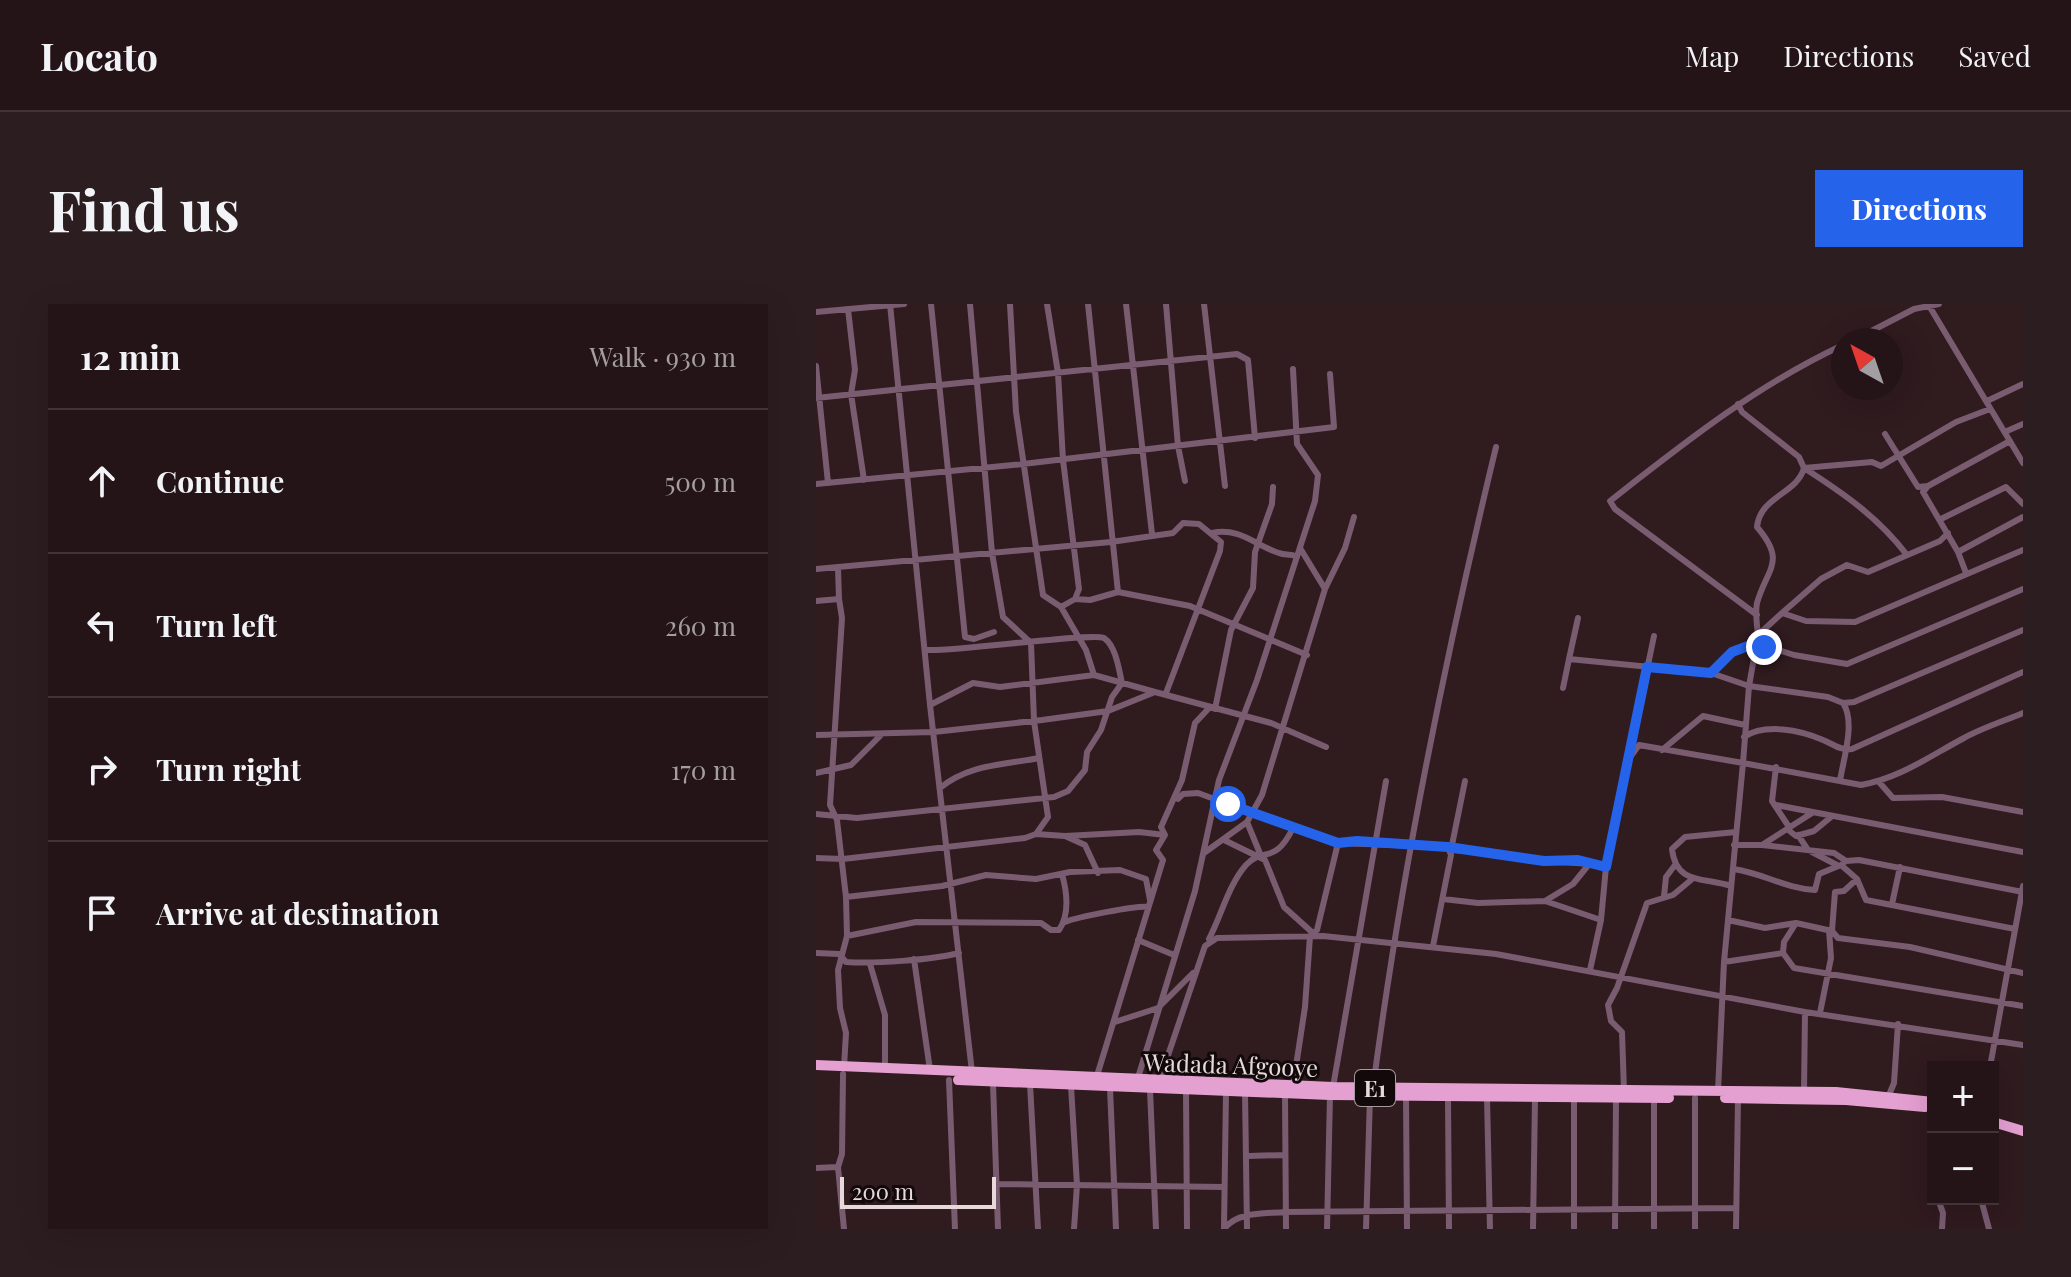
<!DOCTYPE html>
<html lang="en">
<head>
<meta charset="utf-8">
<style>
	body { margin:0; font-family:"Playfair Display",serif; background:#2c1d20; color:#f1f3f6 }
	.controls { position:absolute; right:24px; bottom:24px; display:grid; overflow:hidden; border-radius:0px; box-shadow:0 8px 32px #0002 }
	.controls button { width:72px; height:72px; display:grid; place-items:center; padding:0; border:0; border-bottom:2px solid #413336; background:#241417; color:#f1f3f6; font:40px sans-serif }
	.compass { position:absolute; left:1015px; top:24px; width:72px; height:72px; border-radius:50%; background:#241417; box-shadow:0 8px 32px #0002; rotate:320deg }
	.scale { position:absolute; left:24px; bottom:20px; width:156px; box-sizing:border-box; padding-left:8px; border:4px solid #e7d8da; border-top:0; font-size:22px; line-height:28px; white-space:nowrap; color:#e7d8da; -webkit-text-stroke:6px #12090a; paint-order:stroke }
	.stop { position:absolute; width:24px; height:24px; margin:-18px; border:6px solid #2563eb; border-radius:50%; background:#fff }
	.stop.end { background:#2563eb; border-color:#fff; box-shadow:0 2px 8px #0008 }
	.list { margin:0; padding:0; list-style:none }
	h2 { display:flex; justify-content:space-between; align-items:center; height:104px; margin:0; padding:0 32px; font-size:34px }
	h2 small { font-size:26px; font-weight:400; color:#a39ea1 }
	.list li { display:grid; grid-template-columns:52px 1fr auto; gap:24px; align-items:center; box-sizing:border-box; height:144px; padding:0 32px; border-top:2px solid #413336 }
	.list b { display:block; font-size:30px; white-space:nowrap }
	.list em { font-size:26px; font-style:normal; color:#a39ea1 }
	.icon { flex:none; width:44px; height:44px; fill:none; stroke:currentColor; stroke-width:2; stroke-linecap:round; stroke-linejoin:round }
	.map { position:relative; flex:none; width:1207px; height:925px; overflow:hidden; border-radius:0px }
	header { display:flex; align-items:center; gap:48px; box-sizing:border-box; height:112px; padding:0 40px; background:#241417; border-bottom:2px solid #413336 }
	header strong { font-size:38px }
	nav { display:flex; gap:44px; margin-inline-start:auto; font-size:28px }
	.intro { display:flex; align-items:center; justify-content:space-between; box-sizing:border-box; height:192px; padding:0 48px }
	h1 { margin:0; font-size:56px }
	.button { padding:20px 36px; border-radius:0px; background:#2563eb; color:#fff; font-size:28px; font-weight:700 }
	main { display:flex; gap:48px; padding:0 48px }
	aside { flex:1; background:#241417; border-radius:0px; box-shadow:0 8px 32px #0002 }
	.map>svg:first-child { display:block }
	.lines { fill:none; stroke-linecap:round; stroke-linejoin:round }
	.minor { stroke:#7a5c71; stroke-width:6 }
	.trunk { stroke:#e5a0d2; stroke-width:10 }
	.route { stroke:#2563eb; stroke-width:10 }
	.labels { text-anchor:middle; dominant-baseline:central; stroke-width:6; stroke-linejoin:round; paint-order:stroke }
	.shield { fill:#12090a; stroke:#a79a9c; stroke-width:2 }
	.shield-label { font-size:22px; font-weight:bold; fill:#e7d8da }
	.street-label { font-size:24px; fill:#e7d8da; stroke:#12090a }
</style>
</head>
<body>
<header>
<strong>Locato</strong>
<nav><a>Map</a><a>Directions</a><a>Saved</a></nav>
</header>
<div class="intro"><h1>Find us</h1><a class="button">Directions</a></div>
<main>
<aside>
<h2>12 min<small>Walk · 930 m</small></h2>
<ul class="list">
<li><svg class="icon" aria-label="ahead" viewBox="0 0 24 24"><path d="M12 20V5M6 11l6-6 6 6"/></svg><div><b>Continue</b></div><em>500 m</em></li>
<li><svg class="icon" aria-label="left" viewBox="0 0 24 24"><path d="M17 20v-9H6M10 6l-5 5 5 5"/></svg><div><b>Turn left</b></div><em>260 m</em></li>
<li><svg class="icon" aria-label="right" viewBox="0 0 24 24"><path d="M7 20v-9h11M14 6l5 5-5 5"/></svg><div><b>Turn right</b></div><em>170 m</em></li>
<li><svg class="icon" aria-label="arrive" viewBox="0 0 24 24"><path d="M6 21V4h12l-3 4 3 4H6"/></svg><div><b>Arrive at destination</b></div></li>
</ul>
</aside>
<div class="map">
<svg width="1207" height="925" viewBox="0 0 1207 925">
	<rect width="100%" height="100%" fill="#301b1f"/>
	<g class="lines">
		<path class="minor" d="M 74,0 L 114,401 L 156,768
			M 115,0 L 149,333 L 158,335 L 178,328
			M 194,0 L 200,108 L 227,291 L 245,303 L 270,346 L 278,371 L 339,388
			M 231,0 L 242,69 L 247,156 L 263,285 L 259,295 L 245,303
			M 272,0 L 302,288
			M 310,0 L 336,230
			M 350,0 L 362,142 L 369,177
			M 388,0 L 409,182
			M 1112,0 L 1207,159
			M 32,5 L 39,66 L 35,90 L 48,176
			M 0,8 L 88,0
			M 1038,36 L 1098,5 L 1123,0
			M 0,62 L 12,179
			M 0,94 L 421,50 L 432,56 L 439,134
			M 1171,97 L 1207,80
			M 922,100 L 926,108 L 983,153 L 988,164 C 981,190 944,192 941,223 C 971,258 951,264 941,299 C 939,308 941,321 942,331
			M 1191,127 L 1207,120
			M 1069,130 L 1102,183 L 1112,182 L 1107,188 L 1142,248
			M 0,180 L 207,160 L 518,123 L 514,70
			M 1112,182 L 1194,137
			M 1125,215 L 1190,183 L 1207,200
			M 396,229 C 424,223 440,242 463,249 C 469,252 474,249 481,253
			M 484,244 L 509,285
			M 1091,251 C 1062,213 1027,189 988,164 L 1056,158 L 1065,162 L 1140,118 L 1174,105
			M 0,265 L 295,238 L 357,229 L 367,219 L 383,220 L 405,238 L 404,247 L 350,389
			M 1150,269 L 1142,248 L 1207,213
			M 23,295 L 26,314 L 14,501 L 21,516 L 30,593
			M 259,295 L 274,296 L 302,288 L 374,302 L 491,351
			M 0,297 L 23,295 L 22,264
			M 966,309 L 1005,275 L 1031,261 L 1052,268 L 1124,237 L 1132,229
			M 941,311 L 799,205 L 794,197 C 868,139 941,81 1027,41
			M 762,314 L 753,355 L 895,369 L 933,382 L 1012,393 L 1027,399 L 1038,398 L 1207,326
			M 895,369 L 916,348 L 940,339 L 978,351 L 1031,360 L 1207,285
			M 747,384 L 753,355
			M 114,401 L 157,379 L 184,383 L 278,371
			M 399,405 L 415,326 L 437,284 L 439,248 L 456,200 L 457,183
			M 0,431 L 118,428 L 226,416 L 292,407 L 339,388 L 455,419 L 510,443
			M 928,433 C 949,419 984,426 1007,436 C 1017,440 1025,447 1036,445 L 1207,368
			M 846,446 L 887,412 L 929,421
			M 815,452 L 823,441 L 927,459 L 933,382 L 942,331 L 966,309 L 990,317 L 1039,318 L 1207,246
			M 960,463 L 956,497 L 973,523
			M 0,469 L 35,461 L 66,430
			M 649,477 L 635,546 C 667,547 697,555 728,557 C 750,559 768,558 790,563
			M 1024,477 C 1027,456 1040,418 1027,399
			M 1063,478 L 1077,494 L 1126,493 L 1207,508
			M 124,484 C 153,460 188,461 223,454
			M 362,495 L 367,490 L 382,489 L 477,524
			M 960,501 L 1207,548
			M 0,510 L 41,514 L 238,493 L 252,487 L 269,466 L 271,448 L 285,426 L 296,393 L 306,379 C 303,366 300,342 288,334 C 275,328 141,348 110,346
			M 431,518 L 445,552
			M 971,525 L 980,532 L 998,527 L 1015,513
			M 220,530 L 249,532 L 269,541 L 282,569
			M 982,531 L 992,546 L 1021,561
			M 249,532 L 323,528 L 349,531
			M 408,536 L 449,556 L 468,603 L 498,630
			M 918,541 L 946,541 L 996,509
			M 946,541 L 1018,549 L 1030,557
			M 388,549 L 431,518 L 446,491 L 509,285 L 529,244 L 538,213
			M 0,554 L 27,555 L 209,534 L 220,530 L 232,513 L 218,417 L 215,339 L 187,313 L 176,249 L 154,0
			M 1025,561 L 1030,557 L 1043,556 L 1207,588
			M 917,565 C 947,569 968,584 999,586 L 1003,570 L 1025,561 L 1041,575 L 1050,596 L 1199,625
			M 915,582 C 888,573 860,581 856,545 L 869,533 L 920,528
			M 848,592 L 850,573 L 859,561
			M 627,595 L 662,599 L 729,597 L 785,616
			M 729,597 L 757,580 L 774,559
			M 1076,600 L 1084,563
			M 912,616 L 949,624 L 980,619
			M 249,618 C 261,613 322,601 332,603
			M 1016,627 L 1022,634 L 1094,643 L 1207,669
			M 31,632 L 100,618 L 225,619 L 235,626 L 243,626 C 254,610 251,588 246,570
			M 393,635 C 405,612 413,580 430,561 C 448,542 458,562 477,524 L 522,539
			M 322,636 L 358,651
			M 0,649 L 23,650 L 30,658 C 58,660 115,656 143,649
			M 967,649 L 978,664 L 1207,702
			M 98,655 L 114,766
			M 908,658 L 967,649 L 968,638 L 980,619 L 1016,627 L 1019,588 L 1028,587 L 1041,575
			M 54,660 L 69,711 L 69,765
			M 774,666 L 785,616 L 790,563 L 838,332
			M 1004,709 L 1015,654 L 1013,626
			M 299,718 L 342,704 L 377,669
			M 28,763 L 30,729 L 24,704 L 22,666 L 31,632 L 30,593 L 126,582 L 170,571 L 220,575 L 254,568 L 304,566 L 330,575 L 334,596
			M 1174,763 L 1207,582
			M 27,770 L 26,850 L 22,863 L 28,925
			M 280,775 L 347,556 L 340,546 L 349,531 L 345,523 L 366,476 L 379,419 L 394,403
			M 344,775 L 389,642 L 401,634 L 507,632 L 680,650 L 989,708 L 1207,741
			M 133,776 L 139,925
			M 321,777 L 379,587 L 403,476 L 441,376 L 499,197 L 502,171 L 481,140 L 477,65
			M 177,779 L 182,925
			M 214,780 L 222,925
			M 255,782 L 261,881 L 258,925
			M 477,782 L 489,703 L 494,632 L 501,626 L 522,539 L 632,543 L 635,551 L 617,642
			M 517,783 L 570,477
			M 294,784 L 300,925
			M 557,784 C 585,569 629,354 680,143
			M 334,786 L 340,925
			M 370,787 L 371,925
			M 808,787 L 806,728 L 795,717 L 792,701 L 801,684 L 831,599 L 857,591 L 875,576
			M 902,787 L 908,658 L 927,459 L 1045,481 C 1084,474 1114,452 1148,434 C 1166,424 1188,417 1207,409
			M 429,788 L 431,925
			M 988,788 L 989,708
			M 469,789 L 470,925
			M 1073,791 L 1078,779 L 1082,720
			M 590,792 L 591,925
			M 632,793 L 633,925
			M 671,793 L 674,925
			M 838,794 L 838,925
			M 432,852 L 469,851
			M 0,864 L 22,863
			M 182,880 L 408,883
			M 1122,895 L 1127,909 L 1126,925
			M 1165,895 L 1173,925
			M 408,923 L 410,788
			M 408,925 C 422,907 448,910 469,908 L 919,904
			M 511,925 L 514,791
			M 550,925 L 554,792
			M 717,925 L 719,793
			M 758,925 L 758,794
			M 799,925 L 800,794
			M 879,925 L 879,794
			M 920,925 L 922,794"/>
		<path class="trunk" d="M 0,761 L 517,783 L 1020,788 L 1117,798
			M 142,776 L 514,791 L 853,794
			M 909,794 L 1030,796 L 1109,803
			M 1177,818 L 1207,827"/>
	</g>
	<g class="lines">
		<path class="route" d="M 412,500 L 522,539 L 541,537 L 632,543 L 728,557 L 762,556 L 790,563 L 831,363 L 895,369 L 916,348 L 940,339 L 948,343"/>
	</g>
	<g class="labels">
		<rect class="shield" x="539" y="766" width="40" height="36" rx="6"/>
		<g class="shield-label">
			<text x="559" y="784">E1</text>
		</g>
		<g class="street-label">
			<text transform="translate(415 760) rotate(2)">Wadada Afgooye</text>
		</g>
	</g>
</svg>
<div class="controls">
<button>+</button>
<button>−</button>
</div>
<svg class="compass" viewBox="-18 -18 36 36"><path d="M0-13l5 13h-10z" fill="#e53935"/><path d="M0 13l5-13h-10z" fill="#a39ea1"/></svg>
<div class="scale">200 m</div>
<div class="stop" style="left:412px;top:500px"></div>
<div class="stop end" style="left:948px;top:343px"></div>
</div>
</main>
</body>
</html>
